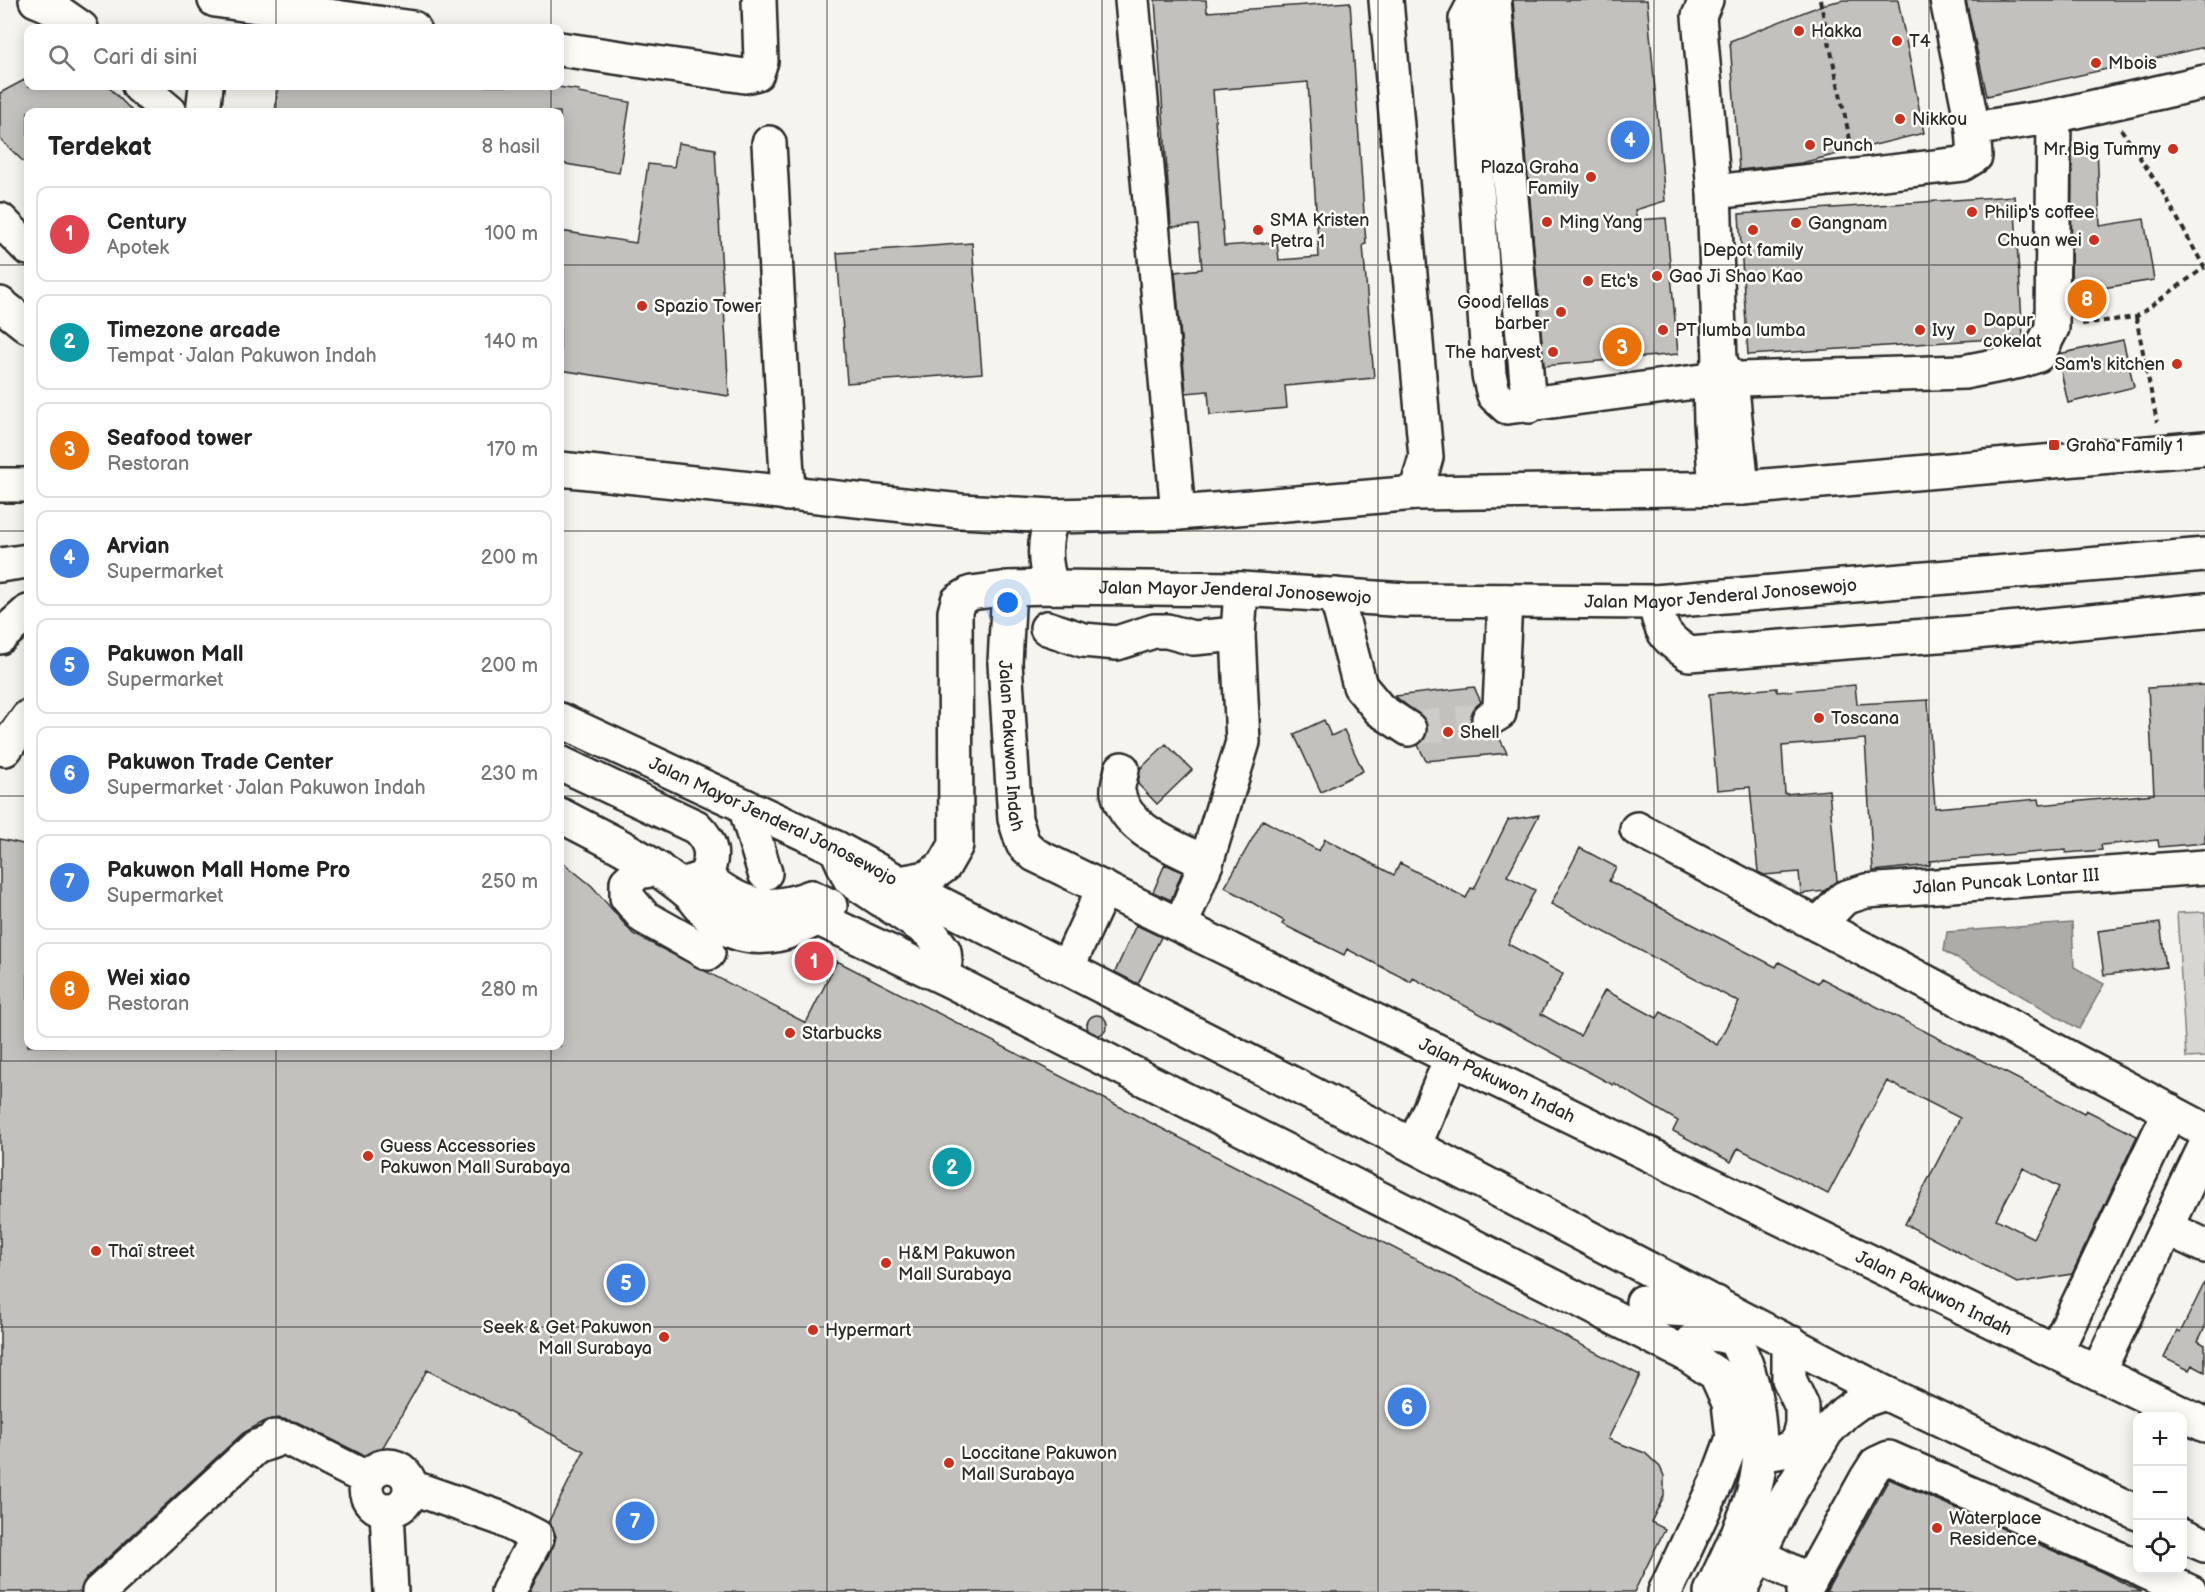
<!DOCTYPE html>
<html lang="id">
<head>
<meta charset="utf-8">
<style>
	body { margin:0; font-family:"Balsamiq Sans",sans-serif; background:#f6f6f6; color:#222 }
	.controls { position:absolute; right:18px; bottom:18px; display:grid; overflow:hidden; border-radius:12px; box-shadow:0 3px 15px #0003 }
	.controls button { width:54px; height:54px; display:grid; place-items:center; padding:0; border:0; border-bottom:2px solid #e0e0e0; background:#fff; color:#222; font:30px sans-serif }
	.you { position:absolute; left:1008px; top:603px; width:21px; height:21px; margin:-15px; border:4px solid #fff; border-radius:50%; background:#1a73e8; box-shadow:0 0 0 9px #1a73e833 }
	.badge { display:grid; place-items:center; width:39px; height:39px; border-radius:50%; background:#db2777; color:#fff; font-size:20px; font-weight:700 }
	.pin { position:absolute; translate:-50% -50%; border:3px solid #fff; box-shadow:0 2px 6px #0006 }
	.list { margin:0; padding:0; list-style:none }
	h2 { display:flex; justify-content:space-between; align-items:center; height:78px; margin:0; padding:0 24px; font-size:26px }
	h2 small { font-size:20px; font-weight:400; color:#767676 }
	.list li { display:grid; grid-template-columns:39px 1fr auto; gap:18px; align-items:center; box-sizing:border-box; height:96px; margin:0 12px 12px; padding:0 12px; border:2px solid #e0e0e0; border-radius:12px }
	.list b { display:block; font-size:22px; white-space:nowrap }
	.list p { margin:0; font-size:20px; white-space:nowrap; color:#767676 }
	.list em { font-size:20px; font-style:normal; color:#767676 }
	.icon { flex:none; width:33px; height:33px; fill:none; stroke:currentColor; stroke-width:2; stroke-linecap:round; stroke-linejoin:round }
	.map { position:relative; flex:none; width:2205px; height:1592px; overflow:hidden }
	.search { position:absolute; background:#fff; box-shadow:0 3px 15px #0003; left:24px; top:24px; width:540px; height:66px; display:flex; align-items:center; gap:15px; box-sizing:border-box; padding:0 21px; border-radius:12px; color:#767676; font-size:22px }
	.panel { position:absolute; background:#fff; box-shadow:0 3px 15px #0003; left:24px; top:108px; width:540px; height:942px; border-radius:12px }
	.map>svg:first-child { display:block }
	.green { fill:#d7d6d2; stroke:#81807e; stroke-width:1.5 }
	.water { fill:#adaca9; stroke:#797877; stroke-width:1.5 }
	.building { fill:#c2c1be; stroke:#2b2b2b; stroke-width:1.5; fill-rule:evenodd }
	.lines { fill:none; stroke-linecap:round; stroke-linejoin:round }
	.minor-tunnel { stroke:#cdccc8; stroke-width:33; stroke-dasharray:33 16; stroke-linecap:butt }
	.minor-casing { stroke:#2b2b2b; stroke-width:38 }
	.major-casing { stroke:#2b2b2b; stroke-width:38 }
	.path { stroke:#2b2b2b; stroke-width:4; stroke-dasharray:6 4.5; stroke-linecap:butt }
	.minor { stroke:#fdfcf7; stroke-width:33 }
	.major { stroke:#fdfcf7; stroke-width:33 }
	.grid { fill:none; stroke:#2b2b2b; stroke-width:1.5; stroke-opacity:0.55 }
	.poi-dot { fill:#c8321e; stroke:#fdfcf7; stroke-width:2 }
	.labels { text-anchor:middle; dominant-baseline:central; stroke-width:5; stroke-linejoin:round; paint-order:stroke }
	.poi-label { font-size:18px; fill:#2b2b2b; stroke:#fdfcf7; text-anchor:start }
	.street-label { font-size:18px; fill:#2b2b2b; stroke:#fdfcf7 }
</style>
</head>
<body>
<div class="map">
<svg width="2205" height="1592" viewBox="0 0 2205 1592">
	<rect width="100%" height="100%" fill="#f5f4ef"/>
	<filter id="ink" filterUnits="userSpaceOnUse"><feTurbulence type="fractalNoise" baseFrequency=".0167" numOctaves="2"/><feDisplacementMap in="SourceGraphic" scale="12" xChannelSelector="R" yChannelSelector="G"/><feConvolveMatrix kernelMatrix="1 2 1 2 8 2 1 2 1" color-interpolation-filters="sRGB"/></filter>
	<g filter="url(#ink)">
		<path class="green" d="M 2205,912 L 2205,1057 L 2186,1058 L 2177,913 Z"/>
		<path class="water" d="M 2072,923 L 2074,967 L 2104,984 L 2079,1029 L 1944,951 L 1947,932 Z"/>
		<path class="building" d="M 1155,0 L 1206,0 L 1207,12 L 1350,2 L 1366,244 L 1363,245 L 1374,378 L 1285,386 L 1287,408 L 1210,415 L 1208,391 L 1186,393 L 1175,272 L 1202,269 L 1198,225 L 1171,227 ZM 1308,82 L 1319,257 L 1279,260 L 1277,242 L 1224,246 L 1213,90 Z
			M 1513,0 L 1647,0 L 1665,201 L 1635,210 L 1637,220 L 1666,218 L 1678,354 L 1544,366 Z
			M 1844,0 L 1898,0 L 1924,133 L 1801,163 L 1739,170 L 1730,41 L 1825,4 Z
			M 1966,0 L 2205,0 L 2205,47 L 1987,96 Z
			M 28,78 L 28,86 L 108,86 L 133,112 L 28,112 L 28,166 L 0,139 L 0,93 Z
			M 278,86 L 551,86 L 579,90 L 578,93 L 630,102 L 619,173 L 560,163 L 560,112 L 275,112 Z
			M 678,143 L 715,149 L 729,396 L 560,370 L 560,231 L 636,243 L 648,164 L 674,167 Z
			M 2097,144 L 2100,226 L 2144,219 L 2154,280 L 2096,289 L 2097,311 L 2071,312 L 2072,145 Z
			M 2014,196 L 2023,337 L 1748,355 L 1739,214 Z
			M 972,243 L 982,373 L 847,383 L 837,253 Z
			M 2123,340 L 2134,387 L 2068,403 L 2058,358 L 2059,354 Z
			M 1855,685 L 1857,704 L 1928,700 L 1935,808 L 2039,799 L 2040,805 L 2154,794 L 2148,688 L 2205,685 L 2205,843 L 2159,847 L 2158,840 L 2101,845 L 2102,850 L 2066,853 L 2066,850 L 1930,861 L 1930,865 L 1873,871 L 1865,739 L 1782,746 L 1785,794 L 1829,790 L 1837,881 L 1824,891 L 1801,894 L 1799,872 L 1764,875 L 1758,872 L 1750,787 L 1717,790 L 1709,694 L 1777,688 L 1777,692 Z
			M 1474,687 L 1481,702 L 1472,710 L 1470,719 L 1473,728 L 1480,736 L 1489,738 L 1498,735 L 1507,753 L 1426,761 L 1418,745 L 1425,739 L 1428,731 L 1426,721 L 1395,696 Z
			M 1324,720 L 1331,736 L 1344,730 L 1363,771 L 1321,792 L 1294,734 Z
			M 1166,744 L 1192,770 L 1157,804 L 1138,784 L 1140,769 Z
			M 1539,815 L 1507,876 L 1535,890 L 1508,944 L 1563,974 L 1541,1014 L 1580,1036 L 1605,990 L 1657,1018 L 1661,1012 L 1717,1045 L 1739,1002 L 1551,904 L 1580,848 L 1616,867 L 1609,881 L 1651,903 L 1776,967 L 1779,962 L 1818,983 L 1821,978 L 2084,1113 L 2086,1110 L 2137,1136 L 2072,1274 L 2017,1283 L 1905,1224 L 1960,1118 L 1887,1081 L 1828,1194 L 1738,1148 L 1731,1162 L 1673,1131 L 1678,1121 L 1614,1083 L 1613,1085 L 1413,978 L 1411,982 L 1347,949 L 1344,955 L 1282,924 L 1284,921 L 1225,887 L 1263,820 L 1319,851 L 1325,839 L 1394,875 L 1400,863 L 1466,898 L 1471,888 L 1474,889 L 1508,820 ZM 2023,1168 L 2059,1187 L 2033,1238 L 1996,1219 Z
			M 0,839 L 28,845 L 28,1046 L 560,1046 L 560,860 L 592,886 L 633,934 L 806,1023 L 837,961 L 1640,1375 L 1608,1439 L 1645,1453 L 1660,1467 L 1664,1476 L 1664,1496 L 1651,1522 L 1665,1529 L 1634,1592 L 529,1592 L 554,1545 L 556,1536 L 548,1523 L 584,1451 L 427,1370 L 375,1461 L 297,1422 L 278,1418 L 267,1420 L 243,1433 L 86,1578 L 81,1592 L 0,1592 Z
			M 1165,864 L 1182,872 L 1171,900 L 1153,892 Z
			M 2160,923 L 2166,967 L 2104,975 L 2098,931 Z
			M 1136,925 L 1161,937 L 1138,984 L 1115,972 Z
			M1087 1025a10 10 0 1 1 20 0a10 10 0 1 1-20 0Z
			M 2205,1282 L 2205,1327 L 2198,1341 L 2205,1345 L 2205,1372 L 2192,1365 L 2189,1370 L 2164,1358 L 2177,1331 L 2180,1333 Z
			M 1889,1479 L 2102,1572 L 2142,1592 L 1826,1592 Z"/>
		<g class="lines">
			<path class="minor-tunnel" d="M 1409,729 L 1489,719"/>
			<defs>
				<g id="minor">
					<path d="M 36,0 L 48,5 L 81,28"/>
					<path d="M 215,0 L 413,28"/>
					<path d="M 1132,0 L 1178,513"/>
					<path d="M 1386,0 L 1426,457 L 1416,493"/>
					<path d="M 1476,0 L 1466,19 L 1489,375 L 1494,395 L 1507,407 L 1710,380 L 1964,372 L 2020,361 L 2038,355 L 2052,328 L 2054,116 L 2205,82"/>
					<path d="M 1494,0 L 1529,406"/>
					<path d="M 1706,0 L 1699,16 L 1714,192 L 1720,362 L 1710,380 L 1711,422 L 1716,489"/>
					<path d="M 1947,0 L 1973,129"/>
					<path d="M 560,49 L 745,76 L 757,73 L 761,61 L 759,0"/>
					<path d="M 139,86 L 170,112"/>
					<path d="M 203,112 L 206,86"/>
					<path d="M 769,143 L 788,494"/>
					<path d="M 1714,192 L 1962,164 L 1975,156 L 1973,129 L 2054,116"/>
					<path d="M 0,220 L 28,248"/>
					<path d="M 1720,362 L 1731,379 L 1742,488"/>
					<path d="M 0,565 L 28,561"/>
					<path id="s1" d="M 1009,588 L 1005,663 L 1015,819 L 1023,844 L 1035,855 L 2205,1425"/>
					<path d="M 1336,595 L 1360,686 L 1380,710 L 1409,729"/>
					<path d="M 1655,602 C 1661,631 1663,637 1689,654 L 1965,633 L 2205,610"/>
					<path d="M 1047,628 L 1083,640 L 1117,643 L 1154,631 L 1167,631 L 1193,638 L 1238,634"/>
					<path d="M 0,637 L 28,612"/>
					<path d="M 1489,719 L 1499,713 L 1500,706 L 1505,601"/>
					<path d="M 5,749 L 28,717"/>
					<path d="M 560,763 L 696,827 C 713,843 714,857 705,877 L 686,884"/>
					<path d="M 1122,769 C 1121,776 1117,785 1118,792 C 1125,831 1176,847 1206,863"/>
					<path d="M 745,806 L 765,873"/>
					<path d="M 560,815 C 593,833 630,849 660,871 C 671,879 683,887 693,897 C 699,904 704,912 711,918 C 744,946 783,939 817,918"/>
					<path d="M 1637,829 L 2205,1130"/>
					<path d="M 836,848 L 850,879 L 930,932 L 944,951 L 945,962"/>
					<path d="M 658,869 L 638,872 L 627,882 L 627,897 L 644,917 L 708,953"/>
					<path d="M 705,877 C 741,907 767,913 811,897 L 830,906"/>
					<path d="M 900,883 L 1414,1146 L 1885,1393 L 2138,1513"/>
					<path d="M 811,897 L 817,918 L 947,979 L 1686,1354 L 1716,1374 L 1729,1403 L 1733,1438 L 1717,1481 L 1665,1592"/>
					<path d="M 1181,925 L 1206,863 L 1243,742 L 1238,634 L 1241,589"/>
					<path id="s2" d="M 1818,925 L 1844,898 L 1866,891 L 2205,867"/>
					<path d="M 1067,968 L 1104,888"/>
					<path d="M 1414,1146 L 1452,1057"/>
					<path d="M 2167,1228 L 2205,1246"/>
					<path d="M 1643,1302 C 1669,1312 1689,1312 1716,1303"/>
					<path d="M 2056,1351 L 2170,1111"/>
					<path d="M 1686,1354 C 1693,1330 1713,1332 1734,1339 C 1757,1379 1767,1446 1754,1491 C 1745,1523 1725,1561 1711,1592"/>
					<path d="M 2098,1372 L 2205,1147"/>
					<path d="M 1760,1455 L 1783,1451 L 1797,1444 L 1802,1424 L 1802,1407 L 1789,1379 L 1789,1355 L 1792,1343"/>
					<circle cx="388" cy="1488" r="22"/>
					<path d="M 411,1487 L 500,1518 L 537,1537 L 508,1592"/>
					<path d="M 387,1511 L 391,1592"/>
					<path d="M 2182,1535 L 2205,1545"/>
					<path d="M 1760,1556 L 1810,1581"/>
					<path d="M 2142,1570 L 2190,1592"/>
					<path d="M 99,1592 L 256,1447 L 273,1441 L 275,1437 L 289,1439 L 368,1479"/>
					<path d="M 1740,1592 L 1783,1504 L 1826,1432 L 1844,1413 L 1859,1402 L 1885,1393"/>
					<path d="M 1804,1592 L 1867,1478 L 1876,1464 L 1889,1458 L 2138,1567"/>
				</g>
				<g id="major">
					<path d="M 0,304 L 28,326"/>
					<path d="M 560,469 L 961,511 L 1053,516 L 1178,513 L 1416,493 L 1742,488 L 2205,448"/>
					<path d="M 0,485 L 28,485"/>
					<path d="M 1052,587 C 1043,562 1043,540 1053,516"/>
					<path id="s3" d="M 560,720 L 836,848 L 900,883 L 927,878 L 944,866 L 956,845 L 955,612 L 958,601 L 971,593 L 1009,588 L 1052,587 L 1241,589 L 1406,600 L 1655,602 L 2205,555"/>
				</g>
			</defs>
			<use href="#minor" class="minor-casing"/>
			<use href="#major" class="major-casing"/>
			<path class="path" d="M 1820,0 L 1852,149
				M 2121,129 L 2164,194 L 2204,267
				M 2136,317 L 2157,422
				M 2082,324 L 2136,317 L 2205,267"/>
			<use href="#minor" class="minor"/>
			<use href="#major" class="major"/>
		</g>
	</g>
	<path class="grid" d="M 276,0 L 276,28M 551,0 L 551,28M 827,0 L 827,1592M 1102,0 L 1102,1592M 1378,0 L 1378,1592M 1654,0 L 1654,1592M 1929,0 L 1929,1592M 276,86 L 276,112M 551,86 L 551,112M 0,265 L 28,265M 560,265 L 2205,265M 0,531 L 28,531M 560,531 L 2205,531M 0,796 L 28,796M 560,796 L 2205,796M 276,1046 L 276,1592M 551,1046 L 551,1592M 0,1061 L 2205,1061M 0,1327 L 2205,1327"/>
	<g class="poi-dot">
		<circle cx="1799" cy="31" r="6"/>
		<circle cx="1897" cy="41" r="6"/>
		<circle cx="2096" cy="63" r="6"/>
		<circle cx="1900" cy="119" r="6"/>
		<circle cx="1810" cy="145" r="6"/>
		<circle cx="2173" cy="149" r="6"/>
		<circle cx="1591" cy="177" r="6"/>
		<circle cx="1972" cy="212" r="6"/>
		<circle cx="1547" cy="222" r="6"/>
		<circle cx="1796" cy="223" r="6"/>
		<circle cx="1258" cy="230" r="6"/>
		<circle cx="1753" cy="230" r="6"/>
		<circle cx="2094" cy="240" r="6"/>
		<circle cx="1657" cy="276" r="6"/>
		<circle cx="1588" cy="281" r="6"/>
		<circle cx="642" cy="306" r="6"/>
		<circle cx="1561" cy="312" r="6"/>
		<circle cx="1663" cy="330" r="6"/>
		<circle cx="1920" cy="330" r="6"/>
		<circle cx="1971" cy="330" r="6"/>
		<circle cx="1553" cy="352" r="6"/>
		<circle cx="2177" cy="364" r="6"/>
		<rect x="2048" y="439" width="12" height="12" rx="3"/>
		<circle cx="1819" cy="718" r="6"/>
		<circle cx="1448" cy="732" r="6"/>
		<circle cx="790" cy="1033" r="6"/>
		<circle cx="368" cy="1156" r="6"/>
		<circle cx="96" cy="1251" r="6"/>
		<circle cx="886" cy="1263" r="6"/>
		<circle cx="813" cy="1330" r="6"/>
		<circle cx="664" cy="1337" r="6"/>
		<circle cx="949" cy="1463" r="6"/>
		<circle cx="1937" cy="1528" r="6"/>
	</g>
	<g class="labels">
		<g class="poi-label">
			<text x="1811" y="31">Hakka</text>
			<text x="1909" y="41">T4</text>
			<text x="2108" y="63">Mbois</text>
			<text x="1912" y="119">Nikkou</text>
			<text x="1822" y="145">Punch</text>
			<text x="2161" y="149" text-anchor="end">Mr. Big Tummy</text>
			<text x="1579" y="167" text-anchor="end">Plaza Graha<tspan x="1579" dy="21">Family</tspan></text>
			<text x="1984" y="212">Philip's coffee</text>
			<text x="1270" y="220">SMA Kristen<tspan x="1270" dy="21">Petra 1</tspan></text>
			<text x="1559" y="222">Ming Yang</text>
			<text x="1808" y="223">Gangnam</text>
			<text x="2082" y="240" text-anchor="end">Chuan wei</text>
			<text x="1753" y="250" text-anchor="middle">Depot family</text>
			<text x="1669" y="276">Gao Ji Shao Kao</text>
			<text x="1600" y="281">Etc's</text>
			<text x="1549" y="302" text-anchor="end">Good fellas<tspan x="1549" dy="21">barber</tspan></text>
			<text x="654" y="306">Spazio Tower</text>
			<text x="1983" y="320">Dapur<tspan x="1983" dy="21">cokelat</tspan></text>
			<text x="1675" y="330">PT lumba lumba</text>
			<text x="1932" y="330">Ivy</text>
			<text x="1541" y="352" text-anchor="end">The harvest</text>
			<text x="2165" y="364" text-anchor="end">Sam's kitchen</text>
			<text x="2066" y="445">Graha Family 1</text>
			<text x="1831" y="718">Toscana</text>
			<text x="1460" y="732">Shell</text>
			<text x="802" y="1033">Starbucks</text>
			<text x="380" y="1146">Guess Accessories<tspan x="380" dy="21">Pakuwon Mall Surabaya</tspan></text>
			<text x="108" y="1251">Thaï street</text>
			<text x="898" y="1253">H&amp;M Pakuwon<tspan x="898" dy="21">Mall Surabaya</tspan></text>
			<text x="652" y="1327" text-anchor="end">Seek &amp; Get Pakuwon<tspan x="652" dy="21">Mall Surabaya</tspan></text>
			<text x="825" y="1330">Hypermart</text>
			<text x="961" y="1453">Loccitane Pakuwon<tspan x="961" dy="21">Mall Surabaya</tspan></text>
			<text x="1949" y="1518">Waterplace<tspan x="1949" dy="21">Residence</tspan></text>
		</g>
		<g class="street-label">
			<text stroke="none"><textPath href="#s3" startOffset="1460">Jalan Mayor Jenderal Jonosewojo</textPath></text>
			<text stroke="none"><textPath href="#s3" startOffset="974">Jalan Mayor Jenderal Jonosewojo</textPath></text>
			<text stroke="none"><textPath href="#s1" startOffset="158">Jalan Pakuwon Indah</textPath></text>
			<text stroke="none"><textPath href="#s3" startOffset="236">Jalan Mayor Jenderal Jonosewojo</textPath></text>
			<text stroke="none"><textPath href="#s2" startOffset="201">Jalan Puncak Lontar III</textPath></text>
			<text stroke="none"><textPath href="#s1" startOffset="788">Jalan Pakuwon Indah</textPath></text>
			<text stroke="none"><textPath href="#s1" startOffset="1274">Jalan Pakuwon Indah</textPath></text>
		</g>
	</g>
</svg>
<div class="controls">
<button>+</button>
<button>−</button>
<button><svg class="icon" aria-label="locate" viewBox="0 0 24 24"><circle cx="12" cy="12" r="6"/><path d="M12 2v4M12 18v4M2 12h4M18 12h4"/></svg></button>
</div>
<div class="you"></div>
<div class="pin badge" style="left:814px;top:961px;background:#e0444e">1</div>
<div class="pin badge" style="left:952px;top:1167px;background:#0f9aa8">2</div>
<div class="pin badge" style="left:1622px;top:347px;background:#e8710a">3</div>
<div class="pin badge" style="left:1630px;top:140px;background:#3f7fe0">4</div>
<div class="pin badge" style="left:626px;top:1283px;background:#3f7fe0">5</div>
<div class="pin badge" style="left:1407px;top:1407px;background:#3f7fe0">6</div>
<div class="pin badge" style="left:635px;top:1521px;background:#3f7fe0">7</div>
<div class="pin badge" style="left:2087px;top:299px;background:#e8710a">8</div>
<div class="search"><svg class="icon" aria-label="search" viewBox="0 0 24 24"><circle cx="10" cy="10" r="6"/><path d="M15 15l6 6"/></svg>Cari di sini</div>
<section class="panel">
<h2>Terdekat<small>8 hasil</small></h2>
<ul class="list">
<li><span class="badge" style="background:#e0444e">1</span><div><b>Century</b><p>Apotek</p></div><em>100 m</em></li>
<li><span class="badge" style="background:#0f9aa8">2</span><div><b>Timezone arcade</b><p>Tempat · Jalan Pakuwon Indah</p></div><em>140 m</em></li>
<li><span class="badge" style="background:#e8710a">3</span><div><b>Seafood tower</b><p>Restoran</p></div><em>170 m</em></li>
<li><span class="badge" style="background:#3f7fe0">4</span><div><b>Arvian</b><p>Supermarket</p></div><em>200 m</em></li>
<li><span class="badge" style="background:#3f7fe0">5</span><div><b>Pakuwon Mall</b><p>Supermarket</p></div><em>200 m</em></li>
<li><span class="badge" style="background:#3f7fe0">6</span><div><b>Pakuwon Trade Center</b><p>Supermarket · Jalan Pakuwon Indah</p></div><em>230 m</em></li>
<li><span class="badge" style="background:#3f7fe0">7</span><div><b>Pakuwon Mall Home Pro</b><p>Supermarket</p></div><em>250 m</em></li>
<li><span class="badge" style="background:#e8710a">8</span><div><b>Wei xiao</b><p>Restoran</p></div><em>280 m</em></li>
</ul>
</section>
</div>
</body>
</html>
